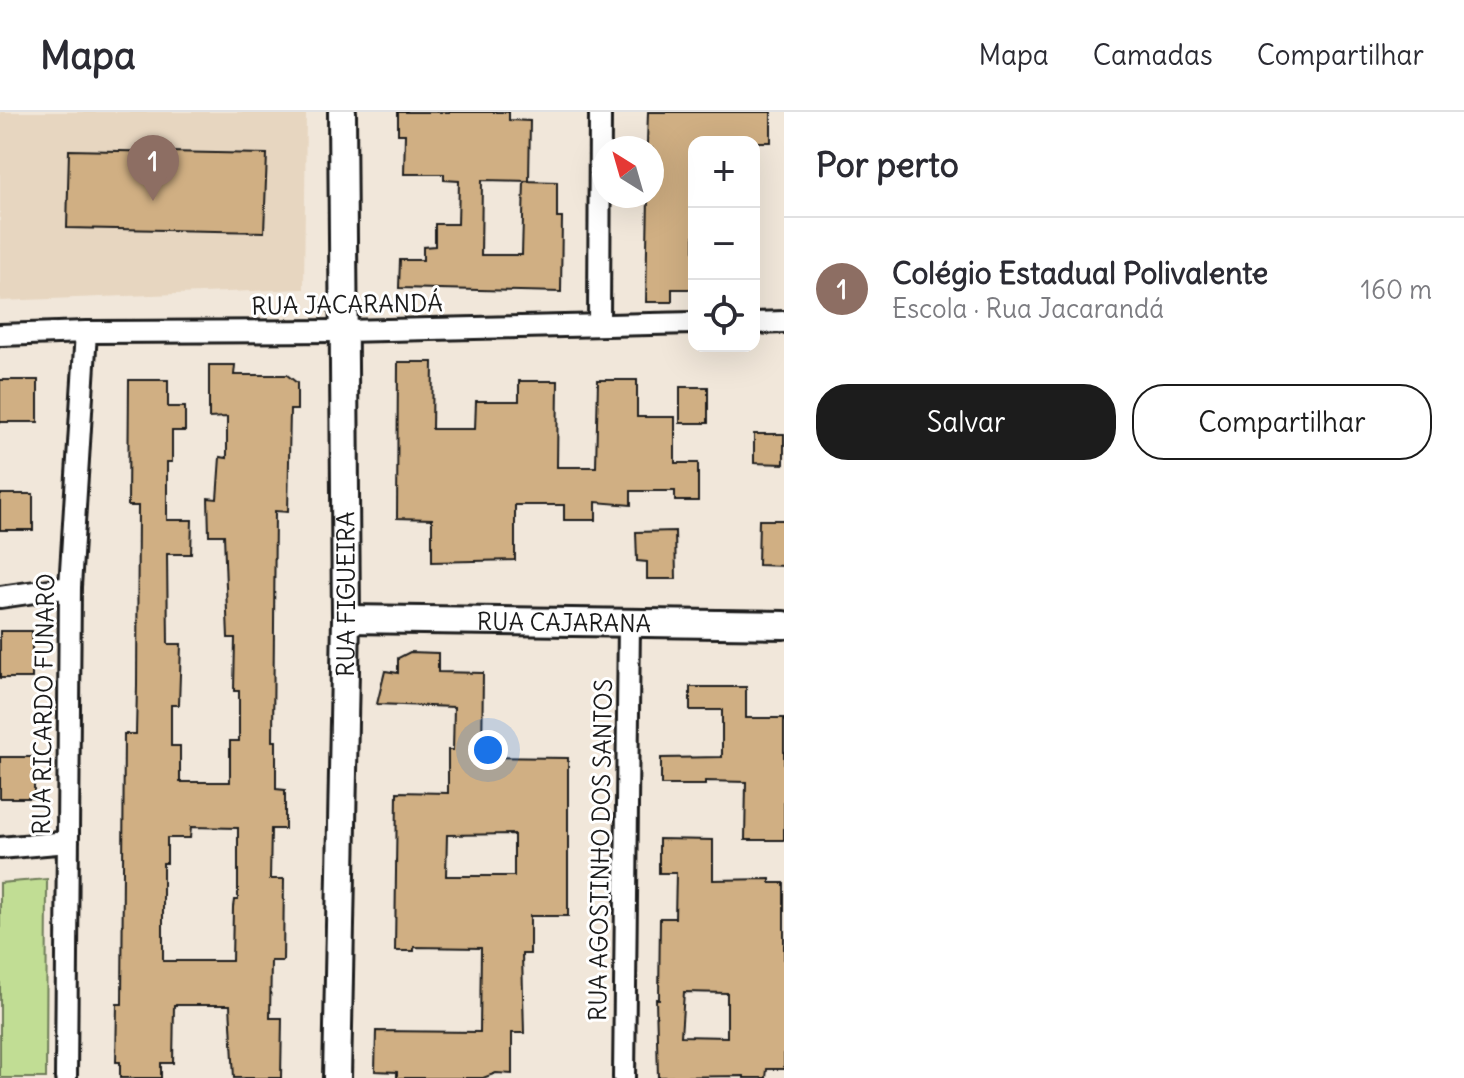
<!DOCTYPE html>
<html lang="pt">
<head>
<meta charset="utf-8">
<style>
	body { margin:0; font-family:Delius,sans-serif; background:#f7f7f7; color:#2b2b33 }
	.controls { position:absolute; right:24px; top:24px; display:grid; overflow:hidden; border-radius:16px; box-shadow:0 8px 32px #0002 }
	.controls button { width:72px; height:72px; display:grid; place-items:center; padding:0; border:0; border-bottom:2px solid #e1e1e2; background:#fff; color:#2b2b33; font:40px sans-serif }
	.compass { position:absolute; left:592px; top:24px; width:72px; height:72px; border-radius:50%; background:#fff; box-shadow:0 8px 32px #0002; rotate:323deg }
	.you { position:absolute; left:488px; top:638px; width:28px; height:28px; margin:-20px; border:6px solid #fff; border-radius:50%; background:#1a73e8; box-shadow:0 0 0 12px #1a73e833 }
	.badge { display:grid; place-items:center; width:52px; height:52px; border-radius:50%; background:#1c1c1c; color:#fff; font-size:26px; font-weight:700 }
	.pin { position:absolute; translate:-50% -66px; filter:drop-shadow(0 2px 4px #0008) }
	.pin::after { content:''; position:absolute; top:42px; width:28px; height:24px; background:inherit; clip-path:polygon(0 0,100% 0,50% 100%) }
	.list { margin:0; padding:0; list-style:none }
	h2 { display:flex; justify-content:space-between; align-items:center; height:104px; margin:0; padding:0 32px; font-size:34px }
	h2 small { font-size:26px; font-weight:400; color:#7c7c81 }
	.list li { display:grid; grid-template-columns:52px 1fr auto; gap:24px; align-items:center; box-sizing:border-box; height:144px; padding:0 32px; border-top:2px solid #e1e1e2 }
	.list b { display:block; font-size:30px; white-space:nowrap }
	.list p { margin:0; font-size:26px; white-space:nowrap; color:#7c7c81 }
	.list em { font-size:26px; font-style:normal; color:#7c7c81 }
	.actions { display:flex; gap:16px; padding:24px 32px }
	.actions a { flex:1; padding:18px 0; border:2px solid #1c1c1c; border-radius:32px; text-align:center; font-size:28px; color:#1c1c1c }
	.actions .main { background:#1c1c1c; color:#fff }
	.icon { flex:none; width:44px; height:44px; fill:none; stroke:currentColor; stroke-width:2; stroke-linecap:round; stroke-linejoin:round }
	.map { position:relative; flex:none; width:784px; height:966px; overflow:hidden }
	header { display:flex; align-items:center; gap:48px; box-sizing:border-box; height:112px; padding:0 40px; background:#fff; border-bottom:2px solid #e1e1e2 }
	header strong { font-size:38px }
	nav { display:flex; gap:44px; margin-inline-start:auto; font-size:28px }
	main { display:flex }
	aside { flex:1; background:#fff }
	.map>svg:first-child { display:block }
	.built { fill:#e7d6c0 }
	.green { fill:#c1dd94; stroke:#6e7c58; stroke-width:2 }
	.building { fill:#d0af83; stroke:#1c1c1c; stroke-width:2; fill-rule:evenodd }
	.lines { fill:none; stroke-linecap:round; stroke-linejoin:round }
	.minor-casing { stroke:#1c1c1c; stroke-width:26 }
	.tertiary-casing { stroke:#1c1c1c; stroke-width:32 }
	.minor { stroke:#fff; stroke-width:20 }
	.tertiary { stroke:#fff; stroke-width:26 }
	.labels { text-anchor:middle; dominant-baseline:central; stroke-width:6; stroke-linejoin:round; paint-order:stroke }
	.street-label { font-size:24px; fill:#1c1c1c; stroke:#fff }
</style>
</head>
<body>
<header>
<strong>Mapa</strong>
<nav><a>Mapa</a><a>Camadas</a><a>Compartilhar</a></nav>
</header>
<main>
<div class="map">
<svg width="784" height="966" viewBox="0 0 784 966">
	<rect width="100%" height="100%" fill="#f1e7da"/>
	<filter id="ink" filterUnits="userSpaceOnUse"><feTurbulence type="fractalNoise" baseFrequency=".0125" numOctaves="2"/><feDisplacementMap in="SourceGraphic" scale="16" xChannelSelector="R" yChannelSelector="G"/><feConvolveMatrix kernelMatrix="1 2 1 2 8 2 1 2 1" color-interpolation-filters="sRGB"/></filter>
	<g filter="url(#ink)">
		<path class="built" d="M 0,0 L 306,0 L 304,177 L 0,189 Z"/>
		<path class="green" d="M 47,767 L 46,966 L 0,966 L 0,771 Z"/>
		<path class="building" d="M 398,0 L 509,0 L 509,8 L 530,9 L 529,69 L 482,68 L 481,143 L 522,143 L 524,69 L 557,70 L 557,106 L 562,106 L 561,180 L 399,176 L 400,148 L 423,148 L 423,135 L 435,134 L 435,112 L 458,112 L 459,69 L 444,68 L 444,62 L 404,62 L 405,22 L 398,22 Z
			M 648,0 L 771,0 L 771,30 L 694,30 L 694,177 L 672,177 L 672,190 L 646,190 L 648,84 L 652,84 L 652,36 L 648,36 L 647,31 Z
			M 69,38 L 267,42 L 264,120 L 67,116 Z
			M 398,250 L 433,250 L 432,317 L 475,317 L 476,289 L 519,289 L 519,269 L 558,269 L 557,355 L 596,355 L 598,268 L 637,268 L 637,305 L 675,305 L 675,351 L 698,351 L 698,389 L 675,389 L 675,379 L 631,379 L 631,393 L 596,390 L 596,408 L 564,408 L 564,393 L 515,393 L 515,448 L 432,450 L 432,407 L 397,406 Z
			M 209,253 L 235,253 L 234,263 L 287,263 L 297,271 L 297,298 L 290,298 L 288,400 L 275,399 L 273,629 L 276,629 L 276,677 L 285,678 L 285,717 L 271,717 L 270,767 L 284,767 L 283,849 L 271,849 L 270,906 L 282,906 L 281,966 L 234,966 L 230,893 L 174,893 L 173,951 L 161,951 L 161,966 L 120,966 L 120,950 L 116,950 L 117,892 L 122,892 L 124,622 L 136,622 L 137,573 L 138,394 L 128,394 L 129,268 L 168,268 L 168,295 L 185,295 L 185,319 L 172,319 L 172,350 L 167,350 L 167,408 L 192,408 L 191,442 L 167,442 L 168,532 L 181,532 L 179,593 L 171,593 L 171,634 L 180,634 L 180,670 L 230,670 L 230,629 L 239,629 L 239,579 L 234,579 L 235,526 L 228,526 L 224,423 L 209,423 L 208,386 L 217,387 L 220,345 L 227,346 L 227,305 L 209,306 ZM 191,715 L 238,716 L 238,788 L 234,788 L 233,795 L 232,849 L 163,849 L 163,751 L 167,751 L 167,726 L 190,726 Z
			M 0,268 L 38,268 L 38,310 L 0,310 Z
			M 680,275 L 708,275 L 708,311 L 680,311 Z
			M 754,322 L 784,322 L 784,352 L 754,351 Z
			M 0,382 L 33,382 L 33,418 L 0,418 Z
			M 759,408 L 784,408 L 784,454 L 758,453 Z
			M 675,419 L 676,467 L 647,467 L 647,450 L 637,449 L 636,420 Z
			M 0,519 L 32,519 L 32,566 L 0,566 Z
			M 410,540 L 438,541 L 438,560 L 483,561 L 482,645 L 568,646 L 568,804 L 530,804 L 530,842 L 522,842 L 524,921 L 512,921 L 512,962 L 496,961 L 483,966 L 397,966 L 397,960 L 375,959 L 376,919 L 480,920 L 481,836 L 414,835 L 414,839 L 395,839 L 397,680 L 448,681 L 448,638 L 453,638 L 454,595 L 377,592 L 385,559 L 398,561 L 398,546 ZM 514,722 L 514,764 L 446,764 L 447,723 Z
			M 690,575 L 746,575 L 746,606 L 784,606 L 784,728 L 745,728 L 746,670 L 705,669 L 705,673 L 661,673 L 661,646 L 722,645 L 722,598 L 690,598 Z
			M 0,645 L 34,645 L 34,686 L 0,686 Z
			M 659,727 L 713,728 L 713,768 L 770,767 L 770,771 L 784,771 L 784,957 L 767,957 L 766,966 L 744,966 L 744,964 L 658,965 L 656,887 L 659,887 L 660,806 L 675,806 L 676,761 L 659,761 ZM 684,880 L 727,881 L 727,925 L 681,924 Z"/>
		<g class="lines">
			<defs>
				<path id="minor" d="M 754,211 L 784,210
					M 599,212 L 600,0
					M 0,223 L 86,220 L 343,219 L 694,211
					M 0,485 L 70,475
					M 0,736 L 68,730
					M 66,966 L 70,475 L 86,220
					M 624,966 L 629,511"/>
				<g id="tertiary">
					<path id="s1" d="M 346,507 L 784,513"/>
					<path id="s2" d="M 337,966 L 346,507 L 342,0"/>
				</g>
			</defs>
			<use href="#minor" class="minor-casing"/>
			<use href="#tertiary" class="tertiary-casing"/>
			<use href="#minor" class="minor"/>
			<use href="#tertiary" class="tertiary"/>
		</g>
	</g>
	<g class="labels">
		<g class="street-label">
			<text transform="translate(347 192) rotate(-1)">RUA JACARANDÁ</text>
			<text stroke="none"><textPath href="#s2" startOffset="484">RUA FIGUEIRA</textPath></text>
			<text stroke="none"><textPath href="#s1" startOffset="218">RUA CAJARANA</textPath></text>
			<text transform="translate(43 592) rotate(-89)">RUA RICARDO FUNARO</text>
			<text transform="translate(600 738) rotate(-89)">RUA AGOSTINHO DOS SANTOS</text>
		</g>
	</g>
</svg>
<div class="controls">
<button>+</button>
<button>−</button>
<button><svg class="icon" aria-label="locate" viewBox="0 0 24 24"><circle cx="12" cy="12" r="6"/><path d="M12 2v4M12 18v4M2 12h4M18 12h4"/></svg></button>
</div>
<svg class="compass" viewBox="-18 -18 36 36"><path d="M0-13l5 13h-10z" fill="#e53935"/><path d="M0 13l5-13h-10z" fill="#7c7c81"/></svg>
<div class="you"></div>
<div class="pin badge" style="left:153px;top:89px;background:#8d6e63">1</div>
</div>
<aside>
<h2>Por perto<small></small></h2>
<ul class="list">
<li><span class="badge" style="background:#8d6e63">1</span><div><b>Colégio Estadual Polivalente</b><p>Escola · Rua Jacarandá</p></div><em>160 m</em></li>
</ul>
<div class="actions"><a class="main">Salvar</a><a>Compartilhar</a></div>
</aside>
</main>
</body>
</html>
